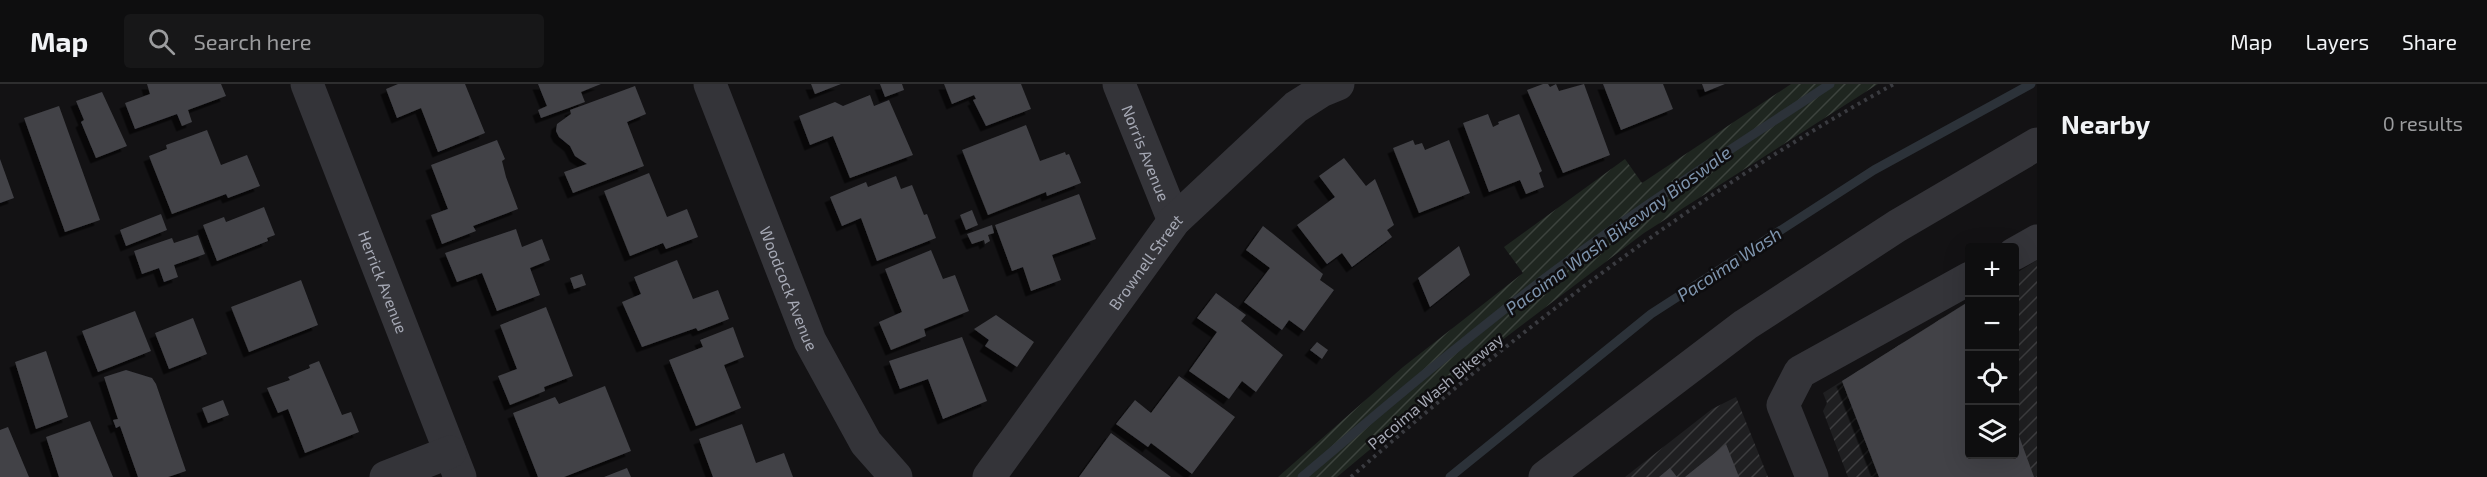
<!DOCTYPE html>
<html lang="en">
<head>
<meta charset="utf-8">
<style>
	body { margin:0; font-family:"Exo 2",sans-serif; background:#171718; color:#f1f3f6 }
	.controls { position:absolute; right:18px; bottom:18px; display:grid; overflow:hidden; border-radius:6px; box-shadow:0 6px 24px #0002 }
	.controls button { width:54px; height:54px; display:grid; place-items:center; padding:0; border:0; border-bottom:2px solid #2e2e2f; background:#0e0e0f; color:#f1f3f6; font:30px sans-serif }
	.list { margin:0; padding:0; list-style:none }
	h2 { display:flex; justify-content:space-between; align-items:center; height:78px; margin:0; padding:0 24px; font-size:26px }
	h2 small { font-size:20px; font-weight:400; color:#9b9c9e }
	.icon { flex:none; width:33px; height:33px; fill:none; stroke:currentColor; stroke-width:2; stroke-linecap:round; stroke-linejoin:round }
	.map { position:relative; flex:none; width:2037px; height:393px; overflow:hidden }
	header { display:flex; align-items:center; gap:36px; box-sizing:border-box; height:84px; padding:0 30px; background:#0e0e0f; border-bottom:2px solid #2e2e2f }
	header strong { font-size:28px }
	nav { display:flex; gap:33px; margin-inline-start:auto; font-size:21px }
	.search { width:420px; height:54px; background:#171718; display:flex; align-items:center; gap:15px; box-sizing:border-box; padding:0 21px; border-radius:6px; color:#9b9c9e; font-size:22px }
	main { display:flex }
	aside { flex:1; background:#0e0e0f }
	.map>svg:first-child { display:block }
	.industrial { fill:url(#industrial-furrows) }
	.garden { fill:url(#garden-furrows) }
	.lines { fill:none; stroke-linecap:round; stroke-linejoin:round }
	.stream { stroke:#2c3239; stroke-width:9 }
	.building { fill:#424247; filter:url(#shadow) }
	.path { stroke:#3a3b40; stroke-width:4; stroke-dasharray:3 4.5; stroke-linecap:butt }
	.minor { stroke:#343439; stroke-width:33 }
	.labels { text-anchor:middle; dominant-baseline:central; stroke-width:5; stroke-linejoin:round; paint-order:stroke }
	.street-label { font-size:16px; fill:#a5a8b4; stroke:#0e0d0f }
	.water-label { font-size:18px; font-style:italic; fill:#7e94ad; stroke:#0e0d0f }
</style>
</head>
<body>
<header>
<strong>Map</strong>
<div class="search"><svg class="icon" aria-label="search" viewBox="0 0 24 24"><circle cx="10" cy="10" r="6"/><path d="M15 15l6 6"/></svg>Search here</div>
<nav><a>Map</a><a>Layers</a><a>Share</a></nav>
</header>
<main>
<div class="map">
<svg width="2037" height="393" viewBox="0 0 2037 393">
	<defs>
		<pattern id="industrial-furrows" width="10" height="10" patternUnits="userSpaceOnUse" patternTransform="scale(1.5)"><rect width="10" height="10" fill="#1f1f21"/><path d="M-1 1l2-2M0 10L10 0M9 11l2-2" fill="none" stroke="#3d3d3f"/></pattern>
		<pattern id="garden-furrows" width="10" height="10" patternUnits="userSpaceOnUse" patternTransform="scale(1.5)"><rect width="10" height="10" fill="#1f2620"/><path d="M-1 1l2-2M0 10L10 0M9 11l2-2" fill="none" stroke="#3d433e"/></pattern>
		<filter id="shadow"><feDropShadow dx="-5.5" dy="5.5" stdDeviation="0" flood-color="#0009"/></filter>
	</defs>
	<rect width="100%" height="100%" fill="#131214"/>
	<path class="industrial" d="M 2037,176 L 2037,393 L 1848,393 L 1823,327 L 1827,319 L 1823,309 L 1969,217 L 1970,370 L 2014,370 L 2015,190 Z
		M 1736,313 L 1768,393 L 1625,393 L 1712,325 Z"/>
	<path class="garden" d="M 1791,0 L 1878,0 L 1644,149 L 1489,266 L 1337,393 L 1278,393 L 1403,283 L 1523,189 L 1504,163 L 1625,75 L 1642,99 Z"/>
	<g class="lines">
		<path class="stream" d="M 1302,393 C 1381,326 1459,260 1541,197 C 1634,127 1733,64 1830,0
			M 1450,393 L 1651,230 L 1874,86 L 2031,0"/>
	</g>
	<path class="building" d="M 147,0 L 221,0 L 226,12 L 188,26 L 192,38 L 182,42 L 177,30 L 135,45 L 125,19 L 150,10 Z
		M 398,0 L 465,0 L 485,49 L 438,68 L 421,24 L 397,34 L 386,5 Z
		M 538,0 L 601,0 L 581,8 L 585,18 L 541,34 L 538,26 L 547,22 Z
		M 811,0 L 841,0 L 815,10 Z
		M 880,0 L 902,0 L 904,6 L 885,13 Z
		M 944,0 L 1021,0 L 1031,25 L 986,42 L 973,16 L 976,15 L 974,11 L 952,20 Z
		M 1543,0 L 1548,0 L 1550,3 L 1556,0 L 1559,7 L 1584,0 L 1610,71 L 1563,89 L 1527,6 Z
		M 1603,0 L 1663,0 L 1673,25 L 1621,46 Z
		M 1702,0 L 1725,0 L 1705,8 Z
		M 635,2 L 646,30 L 627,38 L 644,82 L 573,109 L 564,88 L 587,80 L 575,72 L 570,62 L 559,53 L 556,47 L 557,40 L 571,30 L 570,26 Z
		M 102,8 L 127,62 L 96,74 L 81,38 L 84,36 L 76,17 Z
		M 870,11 L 874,22 L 889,16 L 913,71 L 850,94 L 833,52 L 810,61 L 799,32 L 835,18 L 843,22 Z
		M 59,22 L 100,136 L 65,148 L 24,34 Z
		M 1488,30 L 1493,43 L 1499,40 L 1498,38 L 1519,30 L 1542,87 L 1539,89 L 1544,103 L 1526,110 L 1520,96 L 1489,108 L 1463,39 Z
		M 1026,41 L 1040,77 L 1065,68 L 1066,71 L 1069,70 L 1081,99 L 1047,112 L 1046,108 L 988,131 L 962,66 Z
		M 207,46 L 221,81 L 247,71 L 260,102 L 228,114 L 226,110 L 172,130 L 149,72 L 167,65 L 166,61 Z
		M 497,56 L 505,75 L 502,77 L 506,93 L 518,125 L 473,142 L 476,147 L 442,160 L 431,131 L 448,125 L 431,81 Z
		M 1413,56 L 1415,61 L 1422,59 L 1425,66 L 1449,56 L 1470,109 L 1419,129 L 1393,64 Z
		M 1344,74 L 1366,102 L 1375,95 L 1394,141 L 1387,146 L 1392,153 L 1352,183 L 1342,169 L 1327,180 L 1297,141 L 1335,113 L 1319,92 Z
		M 0,75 L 14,114 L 0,119 Z
		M 649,89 L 667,133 L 687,125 L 698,153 L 666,165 L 663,159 L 630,172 L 604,107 Z
		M 896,92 L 901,105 L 912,101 L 924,131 L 927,130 L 936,154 L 877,177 L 861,134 L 842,142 L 830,113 L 866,98 L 868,103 Z
		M 1079,110 L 1096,155 L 1052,171 L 1061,196 L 1031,207 L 1023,183 L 1012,187 L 995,141 Z
		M 264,123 L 275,151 L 267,154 L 268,157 L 217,177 L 203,141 L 224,133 L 226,138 Z
		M 972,126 L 978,141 L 966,146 L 960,131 Z
		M 161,130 L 167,146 L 126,162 L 120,146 Z
		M 992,141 L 994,149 L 988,151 L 990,157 L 985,160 L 984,156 L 972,160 L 967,150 Z
		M 1263,142 L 1323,190 L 1320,196 L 1334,206 L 1304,247 L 1289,236 L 1282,246 L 1244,218 L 1270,184 L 1246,166 Z
		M 516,145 L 522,163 L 542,155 L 550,176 L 530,184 L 540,211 L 497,227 L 482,189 L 457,198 L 445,169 Z
		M 198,151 L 205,170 L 174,181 L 178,193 L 164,198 L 159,184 L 142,190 L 134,167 L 172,154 L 174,159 Z
		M 1459,162 L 1470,191 L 1430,223 L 1418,194 Z
		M 931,166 L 943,195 L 955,191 L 969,227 L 924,245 L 926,252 L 891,266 L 879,238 L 902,228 L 885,185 Z
		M 677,176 L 693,215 L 718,206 L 729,235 L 698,247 L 696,244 L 642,263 L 622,218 L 641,210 L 634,193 Z
		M 582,190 L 586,201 L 574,205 L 570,194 Z
		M 301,196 L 318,241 L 249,268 L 231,223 Z
		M 1216,209 L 1246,231 L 1241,237 L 1283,271 L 1256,308 L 1242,297 L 1229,315 L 1189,287 L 1217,248 L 1197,234 Z
		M 1968,218 L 1970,370 L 2014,370 L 2015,341 L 2034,393 L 1879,393 L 1842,297 Z
		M 546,223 L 573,292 L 544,303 L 545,307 L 510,321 L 498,292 L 517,285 L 500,241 Z
		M 135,227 L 151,267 L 98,288 L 82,247 Z
		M 996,231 L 1034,258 L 1017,283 L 985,262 L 989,256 L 974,245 Z
		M 193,234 L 207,270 L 169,285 L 155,249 Z
		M 733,243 L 744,273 L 724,281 L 741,324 L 696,342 L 669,276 L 703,263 L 700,256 Z
		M 962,253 L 987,317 L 943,335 L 928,295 L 900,305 L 889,277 Z
		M 1317,258 L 1328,266 L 1322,275 L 1310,266 Z
		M 46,267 L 68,333 L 36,345 L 15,278 Z
		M 319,277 L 342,331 L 351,328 L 359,348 L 305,369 L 288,325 L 278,329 L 267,304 L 290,296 L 288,293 L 310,284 L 309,281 Z
		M 126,286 L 152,294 L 156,300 L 186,387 L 168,393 L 138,393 L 120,342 L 116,344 L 113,336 L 118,335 L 104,293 Z
		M 1179,292 L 1235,333 L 1192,390 L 1151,359 L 1148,363 L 1116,340 L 1135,316 L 1151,329 Z
		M 605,302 L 631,367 L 564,393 L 538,393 L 513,329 L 555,313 L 559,320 Z
		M 223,316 L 229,331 L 208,339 L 202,324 Z
		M 90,337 L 113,393 L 59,393 L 46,353 Z
		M 742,340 L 756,379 L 784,369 L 793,393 L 713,393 L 699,355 Z
		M 8,343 L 29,393 L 0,393 L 0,346 Z
		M 1111,349 L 1171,393 L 1079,393 Z
		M 1726,360 L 1739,393 L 1685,393 Z
		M 627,384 L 631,393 L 604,393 Z
		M 1670,384 L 1677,393 L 1659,393 Z"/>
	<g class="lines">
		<path class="path" d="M 1351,393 C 1518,246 1699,107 1894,0"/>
		<g class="minor">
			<path id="s1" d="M 307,0 L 460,393"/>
			<path id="s2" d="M 710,0 L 810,257 L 866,359 L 896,393"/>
			<path id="s3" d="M 1119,0 L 1174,137"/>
			<path d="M 2014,170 L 2037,157"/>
			<path d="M 386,393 L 450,368"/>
			<path id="s4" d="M 989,393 L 1174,137 L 1296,23 L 1321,7 L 1338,0"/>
			<path d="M 1545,393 L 1745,241 L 1897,142 L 2037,60"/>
			<path d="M 1812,393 L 1783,321 L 1800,288 L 1970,194"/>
		</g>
	</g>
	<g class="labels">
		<g class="street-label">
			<text stroke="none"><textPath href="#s3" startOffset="74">Norris Avenue</textPath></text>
			<text stroke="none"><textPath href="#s4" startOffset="266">Brownell Street</textPath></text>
			<text stroke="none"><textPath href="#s1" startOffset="212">Herrick Avenue</textPath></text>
			<text stroke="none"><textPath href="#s2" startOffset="219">Woodcock Avenue</textPath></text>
			<text transform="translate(1435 307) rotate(-40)">Pacoima Wash Bikeway</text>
		</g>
		<g class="water-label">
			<text transform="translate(1618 146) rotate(-36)">Pacoima Wash Bikeway Bioswale</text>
			<text transform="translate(1729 180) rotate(-33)">Pacoima Wash</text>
		</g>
	</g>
</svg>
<div class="controls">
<button>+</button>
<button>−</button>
<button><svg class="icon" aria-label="locate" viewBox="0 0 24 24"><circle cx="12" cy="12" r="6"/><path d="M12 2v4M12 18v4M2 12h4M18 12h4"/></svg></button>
<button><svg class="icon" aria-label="layers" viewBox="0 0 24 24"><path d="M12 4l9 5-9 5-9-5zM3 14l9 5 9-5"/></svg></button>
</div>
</div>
<aside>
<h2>Nearby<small>0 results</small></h2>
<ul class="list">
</ul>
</aside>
</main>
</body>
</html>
